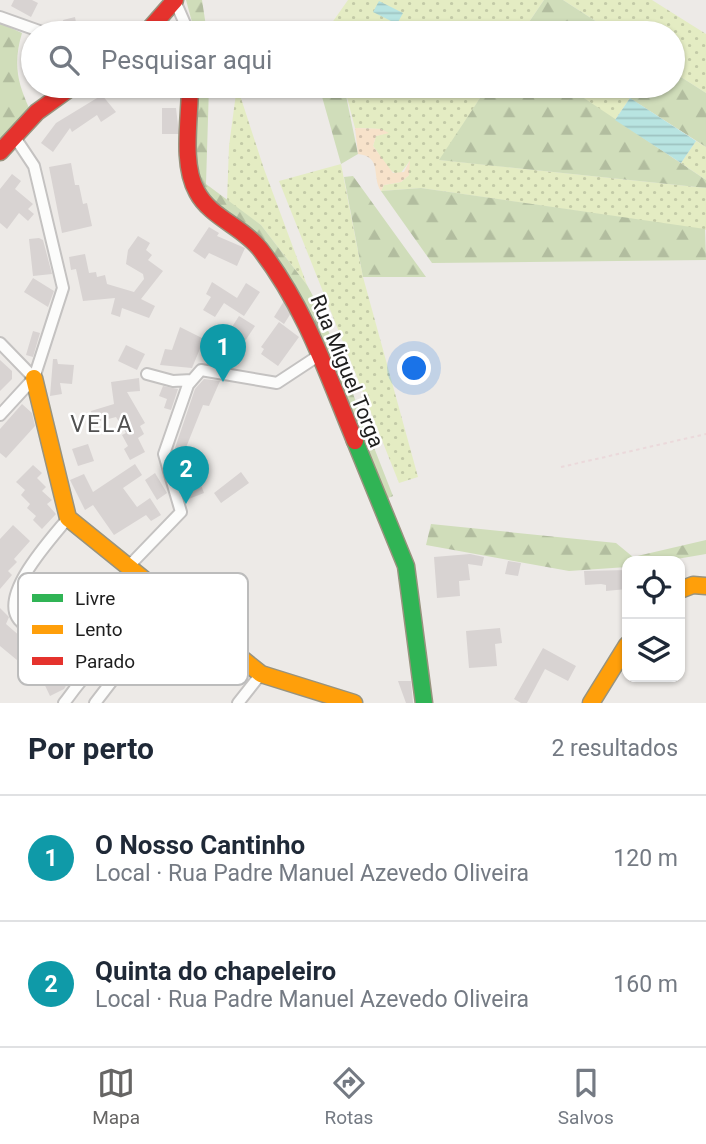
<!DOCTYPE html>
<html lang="pt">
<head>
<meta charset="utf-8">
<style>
	body { margin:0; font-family:Roboto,sans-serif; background:#f6f6f7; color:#1f2937 }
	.controls { position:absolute; right:21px; bottom:21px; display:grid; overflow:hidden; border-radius:14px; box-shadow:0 2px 5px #0004 }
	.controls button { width:63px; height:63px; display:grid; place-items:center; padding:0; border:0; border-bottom:2px solid #e0e1e3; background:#fff; color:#1f2937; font:35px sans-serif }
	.you { position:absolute; left:415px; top:369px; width:24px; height:24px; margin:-18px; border:5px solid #fff; border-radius:50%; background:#1a73e8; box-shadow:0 0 0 10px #1a73e833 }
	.badge { display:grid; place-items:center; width:46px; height:46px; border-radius:50%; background:#666564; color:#fff; font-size:23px; font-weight:700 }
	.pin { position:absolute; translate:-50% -58px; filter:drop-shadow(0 2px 4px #0008) }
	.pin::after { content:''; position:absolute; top:37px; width:24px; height:21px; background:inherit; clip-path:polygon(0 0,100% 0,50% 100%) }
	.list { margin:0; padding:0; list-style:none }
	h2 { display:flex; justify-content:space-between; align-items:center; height:91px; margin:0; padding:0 28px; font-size:30px }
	h2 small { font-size:23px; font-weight:400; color:#747a83 }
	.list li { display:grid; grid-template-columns:46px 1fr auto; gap:21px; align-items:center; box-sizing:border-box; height:126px; padding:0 28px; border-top:2px solid #e0e1e3 }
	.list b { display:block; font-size:26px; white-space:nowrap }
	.list p { margin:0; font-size:23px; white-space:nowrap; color:#747a83 }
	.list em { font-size:23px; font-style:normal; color:#747a83 }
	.icon { flex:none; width:38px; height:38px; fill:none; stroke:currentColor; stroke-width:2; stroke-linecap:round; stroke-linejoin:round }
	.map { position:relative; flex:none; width:706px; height:703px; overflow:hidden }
	.search { position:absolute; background:#fff; box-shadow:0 2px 5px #0004; left:21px; right:21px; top:21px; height:77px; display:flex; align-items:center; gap:18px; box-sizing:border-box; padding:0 24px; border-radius:38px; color:#747a83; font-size:26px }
	.sheet { height:343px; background:#fff }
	nav { display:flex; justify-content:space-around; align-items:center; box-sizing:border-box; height:98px; border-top:2px solid #e0e1e3; background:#fff; font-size:19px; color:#747a83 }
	nav a { display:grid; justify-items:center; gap:4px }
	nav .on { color:#666564 }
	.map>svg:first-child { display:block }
	.grass { fill:url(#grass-dots) }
	.forest { fill:url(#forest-firs) }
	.sand { fill:url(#sand-dots) }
	.water { fill:url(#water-rules) }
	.building { fill:#d8d3d2 }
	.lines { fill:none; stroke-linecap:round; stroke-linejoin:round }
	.street-casing { stroke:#c4c2c1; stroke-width:14 }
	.fast-casing { stroke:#98937e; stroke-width:19 }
	.slow-casing { stroke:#98937e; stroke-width:19 }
	.jam-casing { stroke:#98937e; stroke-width:19 }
	.path { stroke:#ebd9db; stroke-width:2; stroke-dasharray:3.5 3.5; stroke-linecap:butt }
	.street { stroke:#fcfcfb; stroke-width:10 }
	.fast { stroke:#30b455; stroke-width:16 }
	.slow { stroke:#ff9f0a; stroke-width:16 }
	.jam { stroke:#e5322d; stroke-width:16 }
	.labels { text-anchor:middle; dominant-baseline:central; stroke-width:5; stroke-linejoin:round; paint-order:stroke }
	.street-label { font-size:21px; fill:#1e1e1e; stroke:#fff }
	.neighbourhood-label { font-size:23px; letter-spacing:2px; fill:#515151; stroke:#fff }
	.key { fill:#fff; stroke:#bcbcbc; stroke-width:2 }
	.key-label { font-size:19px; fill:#1e1e1e }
</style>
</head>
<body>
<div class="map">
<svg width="706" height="703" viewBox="0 0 706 703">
	<defs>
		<pattern id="grass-dots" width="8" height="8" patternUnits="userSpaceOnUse" patternTransform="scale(1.75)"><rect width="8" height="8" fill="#e4ecc3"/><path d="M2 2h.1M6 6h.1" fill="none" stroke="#c3caa7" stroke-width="1.8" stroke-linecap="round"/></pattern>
		<pattern id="forest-firs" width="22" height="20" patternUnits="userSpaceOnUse" patternTransform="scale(1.75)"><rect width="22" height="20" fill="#d0ddba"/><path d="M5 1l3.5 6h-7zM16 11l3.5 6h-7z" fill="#b2bd9f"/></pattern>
		<pattern id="sand-dots" width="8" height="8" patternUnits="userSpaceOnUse" patternTransform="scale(1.75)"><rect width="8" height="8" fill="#f7e2ca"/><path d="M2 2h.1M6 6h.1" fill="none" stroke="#d3c1ad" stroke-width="1.8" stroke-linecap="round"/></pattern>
		<pattern id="water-rules" width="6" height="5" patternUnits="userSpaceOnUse" patternTransform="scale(1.75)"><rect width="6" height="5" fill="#b8e4e1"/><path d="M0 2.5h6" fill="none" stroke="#9ec3c1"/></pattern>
	</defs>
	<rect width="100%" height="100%" fill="#edeae7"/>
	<path class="grass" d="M 348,0 L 544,0 L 525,28 L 533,33 L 331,33 L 329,27 Z
		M 563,0 L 652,0 L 706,34 L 706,93 L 673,72 L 673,33 L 614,33 Z
		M 237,86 L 264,169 L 307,285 L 261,225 L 227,202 L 229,146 Z
		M 344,86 L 488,86 L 440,160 L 706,188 L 706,230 L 421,188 L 381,191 L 384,185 L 401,182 L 409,175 L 409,162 L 400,174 C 386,173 382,156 373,146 L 376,136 L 387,133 L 381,129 L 355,128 Z
		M 566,86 L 611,86 L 630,98 L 615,120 Z
		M 696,141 L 706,147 L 706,180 L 681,163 Z
		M 341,164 L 363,277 L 418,477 L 399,483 L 279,181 Z"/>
	<path class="forest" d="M 186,0 L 202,0 L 207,33 L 195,33 Z
		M 544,0 L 563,0 L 614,33 L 533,33 L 525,28 Z
		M 0,23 L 22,33 C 13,63 17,82 30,110 L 0,141 Z
		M 673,72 L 706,93 L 706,147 L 611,86 L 673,86 Z
		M 195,86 L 209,86 L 206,184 L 261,225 L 307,285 L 319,307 L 393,496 L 381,501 L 304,305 L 199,190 L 193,150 Z
		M 319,86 L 344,86 L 358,154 L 341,164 Z
		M 488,86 L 566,86 L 706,180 L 706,188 L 439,160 Z
		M 353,176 L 426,277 L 363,277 L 344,177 Z
		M 421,188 L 705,229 L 706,260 L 432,263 L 381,191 Z
		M 431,524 L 616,543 L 633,557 L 706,540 L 706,554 L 665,561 L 627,561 L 627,567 L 569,571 L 426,545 Z"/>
	<path class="sand" d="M 355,128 L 381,129 L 389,133 L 376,136 L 373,146 L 393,173 L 404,172 L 410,160 L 409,175 L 401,182 L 384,185 L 381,191 C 371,176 383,157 358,154 Z"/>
	<path class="water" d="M 379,1 L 403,13 L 397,24 L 373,12 Z
		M 630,98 L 696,141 L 681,163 L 615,120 Z"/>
	<path class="building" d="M 14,0 L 32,0 L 38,3 L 31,17 L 11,6 Z
		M 75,17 L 78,33 L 66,33 L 63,20 Z
		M 102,95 L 116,112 L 101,122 L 97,115 L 72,132 L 70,128 L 53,152 L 41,143 L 56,123 Z
		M 162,108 L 176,108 L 179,134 L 162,134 Z
		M 71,163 L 75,185 L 79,185 L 83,204 L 87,203 L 92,226 L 62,233 L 49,167 Z
		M 12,174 L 21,181 L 15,189 L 33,204 L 28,209 L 34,214 L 28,221 L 19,213 L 7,229 L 0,223 L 0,189 Z
		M 209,227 L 219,233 L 217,236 L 245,248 L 237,266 L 209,253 L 205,259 L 193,251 Z
		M 138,236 L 150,243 L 146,250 L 152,255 L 148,260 L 163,271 L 141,299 L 155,306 L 149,318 L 122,308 L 120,317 L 111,314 L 115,298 L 83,301 L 76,269 L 71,270 L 69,257 L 85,254 L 89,273 L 96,272 L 97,277 L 105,275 L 107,284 L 134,292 L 144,279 L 143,274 L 126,264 L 128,250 Z
		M 39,238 L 43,240 L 52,274 L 33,276 L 29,239 Z
		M 33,278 L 54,291 L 48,307 L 24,292 Z
		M 212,282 L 237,298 L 246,283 L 260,292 L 244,316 L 224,303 L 215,317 L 203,310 L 211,297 L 206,294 Z
		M 284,301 L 291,313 L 284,324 L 274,317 Z
		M 239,316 L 255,326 L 241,347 L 236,344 L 233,347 L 223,341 Z
		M 279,322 L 299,337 L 278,366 L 261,354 L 264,349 L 261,347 Z
		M 180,327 L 204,339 L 192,368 L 160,365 L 165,349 L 172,350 Z
		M 33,331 L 40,333 L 33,357 L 26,355 Z
		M 126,345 L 145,354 L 137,370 L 118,361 Z
		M 53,359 L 57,359 L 58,364 L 74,365 L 72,384 L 60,383 L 62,394 L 50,396 Z
		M 0,360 L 12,371 L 12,379 L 0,391 Z
		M 139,378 L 140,391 L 127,392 L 145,423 L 140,426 L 144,434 L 138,438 L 145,452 L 130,460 L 124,449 L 128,446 L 122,435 L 126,433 L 116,417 L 93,423 L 91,411 L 114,404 L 111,382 Z
		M 204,379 L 220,381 L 209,406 L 203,405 L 183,455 L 174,451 L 195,389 Z
		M 163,386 L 178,389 L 171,410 L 164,408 L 167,399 L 159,396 Z
		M 22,404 L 32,413 L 35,426 L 6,458 L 0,453 L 0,429 Z
		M 88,444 L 94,461 L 78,466 L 72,449 Z
		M 135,464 L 142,475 L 123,488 L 137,507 L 150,498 L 161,515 L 151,521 L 146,515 L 114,535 L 93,505 L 85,510 L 70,480 L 84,474 L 93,492 Z
		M 33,465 L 42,473 L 37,478 L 46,487 L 42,491 L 52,500 L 47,504 L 56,514 L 42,529 L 33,520 L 36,516 L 27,508 L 30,504 L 21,495 L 25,490 L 16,482 Z
		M 184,468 L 185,473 L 195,469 L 204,493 L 186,500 L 177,470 Z
		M 241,472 L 249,483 L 221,503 L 214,493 Z
		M 155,473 L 167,493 L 157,500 L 145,480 Z
		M 13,525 L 30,541 L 14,559 L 17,562 L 8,571 L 12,575 L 0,589 L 0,539 Z
		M 470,554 L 484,557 L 482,566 L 468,564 L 470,580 L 459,581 L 460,596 L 437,598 L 434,557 Z
		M 508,561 L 521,563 L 518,576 L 505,574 Z
		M 627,570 L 627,589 L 606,591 L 606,585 L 601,584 L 585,585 L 584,571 Z
		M 0,608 L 9,617 L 6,624 L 45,658 L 55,652 L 76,669 L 64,689 L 50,696 L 31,656 L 23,665 L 0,646 Z
		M 500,628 L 502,643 L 495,644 L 497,666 L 469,668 L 466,631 Z
		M 543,648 L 576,666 L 568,681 L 545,669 L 527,703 L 521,703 L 514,699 Z
		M 398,681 L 411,681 L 413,703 L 406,703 Z"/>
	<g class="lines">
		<defs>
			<path id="street" d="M 175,1 L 189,33
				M 0,17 L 45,33
				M 0,343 L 34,378
				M 147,374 L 173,381 L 192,380
				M 0,415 L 34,378 L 63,288 L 34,166 L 14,136
				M 128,567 L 181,512 L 164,454 L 188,385 L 201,370 L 277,383 L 318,356
				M 42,638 C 35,632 21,625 17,617 C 2,591 52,538 68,518
				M 64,703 C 75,690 101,645 115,677 L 95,703
				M 238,703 L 261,674"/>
			<path id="fast" d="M 355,441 L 406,566 L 424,703"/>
			<path id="slow" d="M 34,378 L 68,518 L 261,674 L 354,703
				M 680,590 L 693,585 L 706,586
				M 591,703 L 627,645"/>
			<path id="jam" d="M 146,33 L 175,0
				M 190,86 C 190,118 181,164 197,192 C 210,217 243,227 260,249 C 306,309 326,371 355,441
				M 0,152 L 37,112 L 73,86"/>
		</defs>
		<use href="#street" class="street-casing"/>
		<use href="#fast" class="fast-casing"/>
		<use href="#slow" class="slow-casing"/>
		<use href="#jam" class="jam-casing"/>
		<path class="path" d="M 561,467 L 706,434"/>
		<use href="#street" class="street"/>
		<use href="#fast" class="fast"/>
		<use href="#slow" class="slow"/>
		<use href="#jam" class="jam"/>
	</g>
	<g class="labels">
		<g class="street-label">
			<text transform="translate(347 371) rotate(68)">Rua Miguel Torga</text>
		</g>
		<g class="neighbourhood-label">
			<text x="102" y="424">VELA</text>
		</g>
	</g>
	<rect x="18" y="573" width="230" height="112" rx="10" class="key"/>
	<rect x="32" y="594" width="31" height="8" fill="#30b455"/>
	<rect x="32" y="625" width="31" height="9" fill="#ff9f0a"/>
	<rect x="32" y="657" width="31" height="8" fill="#e5322d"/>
	<g class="key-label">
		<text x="75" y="605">Livre</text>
		<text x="75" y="636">Lento</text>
		<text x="75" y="668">Parado</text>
	</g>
</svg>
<div class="controls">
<button><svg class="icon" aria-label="locate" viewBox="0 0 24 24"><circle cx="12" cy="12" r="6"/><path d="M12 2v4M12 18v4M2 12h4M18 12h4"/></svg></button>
<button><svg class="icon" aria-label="layers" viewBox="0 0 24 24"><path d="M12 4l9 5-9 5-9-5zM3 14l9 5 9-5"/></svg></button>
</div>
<div class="you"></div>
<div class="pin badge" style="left:223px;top:382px;background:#0f9aa8">1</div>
<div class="pin badge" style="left:186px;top:504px;background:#0f9aa8">2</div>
<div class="search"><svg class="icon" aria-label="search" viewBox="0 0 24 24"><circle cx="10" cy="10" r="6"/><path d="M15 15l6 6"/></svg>Pesquisar aqui</div>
</div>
<section class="sheet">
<h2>Por perto<small>2 resultados</small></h2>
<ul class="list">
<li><span class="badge" style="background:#0f9aa8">1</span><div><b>O Nosso Cantinho</b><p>Local · Rua Padre Manuel Azevedo Oliveira</p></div><em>120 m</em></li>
<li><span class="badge" style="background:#0f9aa8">2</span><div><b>Quinta do chapeleiro</b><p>Local · Rua Padre Manuel Azevedo Oliveira</p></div><em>160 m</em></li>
</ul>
</section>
<nav>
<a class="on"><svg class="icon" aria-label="map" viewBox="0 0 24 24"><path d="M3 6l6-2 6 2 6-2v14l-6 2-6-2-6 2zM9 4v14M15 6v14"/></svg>Mapa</a>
<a><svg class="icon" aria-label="directions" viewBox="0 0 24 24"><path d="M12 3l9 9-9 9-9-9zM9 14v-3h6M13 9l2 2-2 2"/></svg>Rotas</a>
<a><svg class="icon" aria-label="saved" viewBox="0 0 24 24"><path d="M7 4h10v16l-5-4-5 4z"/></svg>Salvos</a>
</nav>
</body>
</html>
